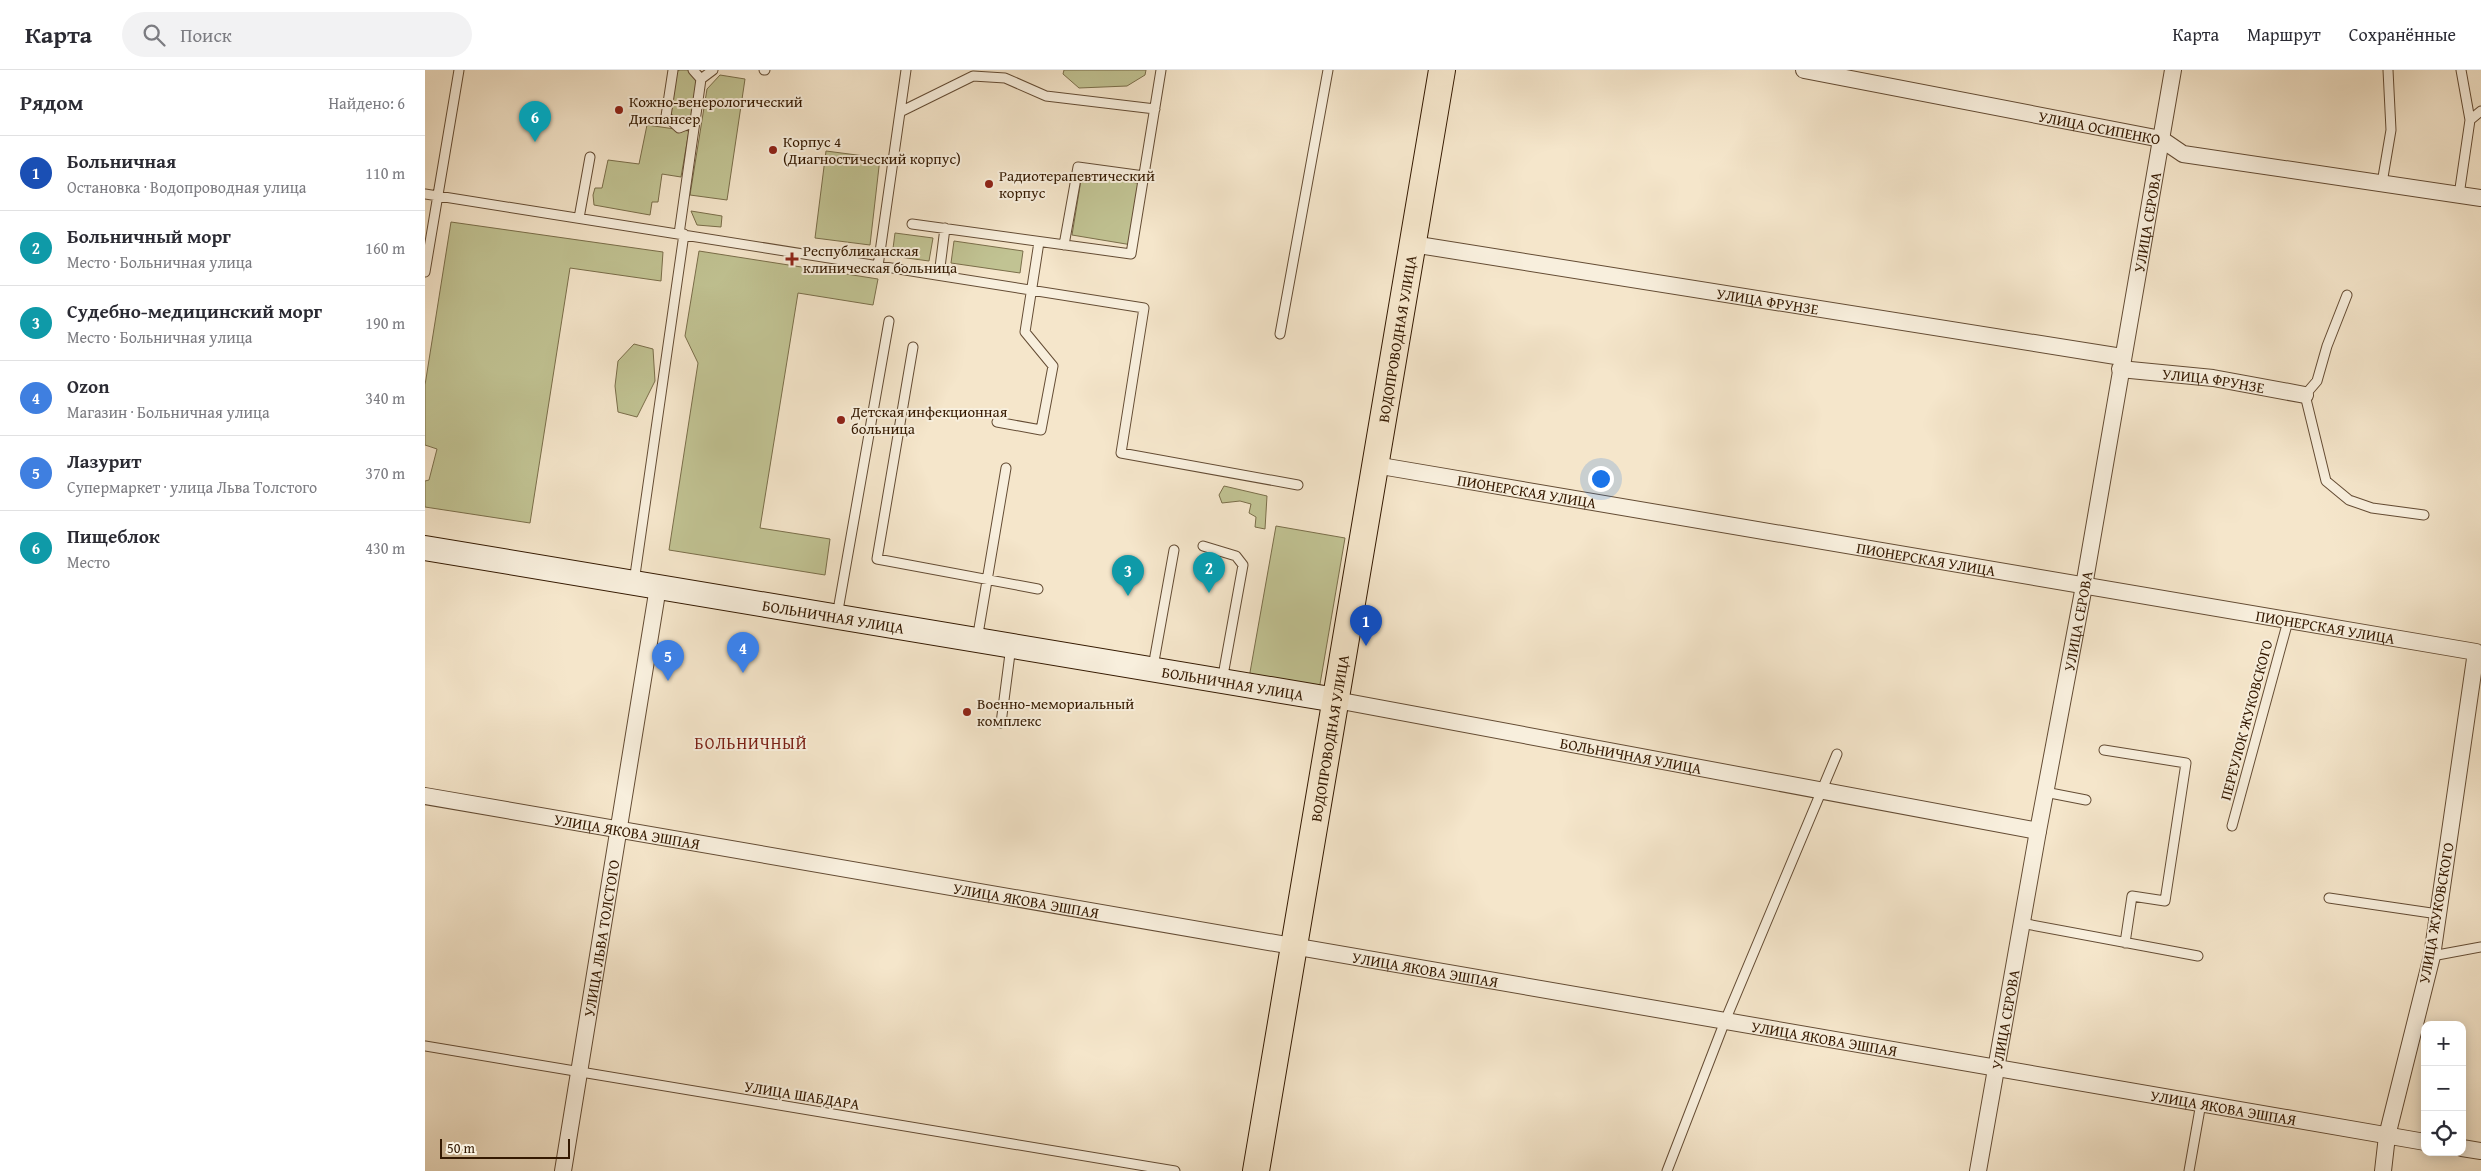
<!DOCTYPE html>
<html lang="ru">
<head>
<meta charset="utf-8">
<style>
	body { margin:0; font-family:"Gentium Book Plus",serif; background:#f2f2f3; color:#2b2b33 }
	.controls { position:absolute; right:15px; bottom:15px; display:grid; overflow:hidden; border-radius:10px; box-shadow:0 2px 12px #0003 }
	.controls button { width:45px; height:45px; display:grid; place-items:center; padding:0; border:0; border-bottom:1px solid #e1e1e2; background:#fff; color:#2b2b33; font:25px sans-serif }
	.scale { position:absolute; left:15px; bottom:12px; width:130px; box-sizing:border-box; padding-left:5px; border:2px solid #341901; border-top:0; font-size:14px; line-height:18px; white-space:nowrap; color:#341901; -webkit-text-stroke:4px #f8efdd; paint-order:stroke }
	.you { position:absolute; left:1175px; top:408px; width:18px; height:18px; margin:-12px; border:4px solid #fff; border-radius:50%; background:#1a73e8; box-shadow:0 0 0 8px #1a73e833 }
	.badge { display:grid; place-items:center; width:32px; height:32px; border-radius:50%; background:#1a73e8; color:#fff; font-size:16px; font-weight:700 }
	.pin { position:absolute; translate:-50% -41px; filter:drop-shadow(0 1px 2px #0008) }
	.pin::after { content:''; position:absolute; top:26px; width:18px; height:15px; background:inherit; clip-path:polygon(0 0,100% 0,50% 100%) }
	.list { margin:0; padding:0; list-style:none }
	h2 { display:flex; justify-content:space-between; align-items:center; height:65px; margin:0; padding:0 20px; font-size:21px }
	h2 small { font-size:16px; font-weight:400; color:#7c7c81 }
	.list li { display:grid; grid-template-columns:32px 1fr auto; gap:15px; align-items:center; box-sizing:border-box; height:75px; padding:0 20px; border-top:1px solid #e1e1e2 }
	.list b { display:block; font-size:19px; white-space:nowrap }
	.list p { margin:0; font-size:16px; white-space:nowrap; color:#7c7c81 }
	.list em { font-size:16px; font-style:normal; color:#7c7c81 }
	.icon { flex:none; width:28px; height:28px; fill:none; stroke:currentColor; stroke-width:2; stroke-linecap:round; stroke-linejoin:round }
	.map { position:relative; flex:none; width:2056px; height:1101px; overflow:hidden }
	header { display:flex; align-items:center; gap:30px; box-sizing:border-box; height:70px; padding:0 25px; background:#fff; border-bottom:1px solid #e1e1e2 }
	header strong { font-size:24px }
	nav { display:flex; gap:28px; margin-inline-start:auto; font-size:18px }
	.search { width:350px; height:45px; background:#f2f2f3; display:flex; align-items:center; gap:12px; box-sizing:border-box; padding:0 18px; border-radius:28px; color:#7c7c81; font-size:19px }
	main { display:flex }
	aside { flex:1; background:#fff }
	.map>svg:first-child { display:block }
	.green { fill:#c1c393; stroke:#7a6e4a }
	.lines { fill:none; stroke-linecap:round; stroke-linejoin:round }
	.lane-casing { stroke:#644c34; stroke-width:11 }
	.street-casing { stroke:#644c34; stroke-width:18 }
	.secondary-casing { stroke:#341901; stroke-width:26 }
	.primary-casing { stroke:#341901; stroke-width:28 }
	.lane { stroke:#f8efdd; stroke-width:9 }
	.street { stroke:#f8efdd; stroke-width:16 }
	.secondary { stroke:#f8efdd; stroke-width:24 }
	.primary { stroke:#f5e6cb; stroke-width:26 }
	.poi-dot { fill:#8f2418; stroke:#f8efdd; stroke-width:2 }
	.labels { text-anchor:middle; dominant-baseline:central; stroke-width:4; stroke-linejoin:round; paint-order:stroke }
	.poi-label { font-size:15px; fill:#341901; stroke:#f8efdd; text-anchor:start }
	.street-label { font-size:15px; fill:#341901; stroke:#f8efdd }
	.neighbourhood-label { font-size:16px; letter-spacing:1px; fill:#7a1f14; stroke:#f8efdd }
</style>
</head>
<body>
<header>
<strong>Карта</strong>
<div class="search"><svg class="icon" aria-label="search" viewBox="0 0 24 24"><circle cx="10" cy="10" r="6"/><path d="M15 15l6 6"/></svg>Поиск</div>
<nav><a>Карта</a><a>Маршрут</a><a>Сохранённые</a></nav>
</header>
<main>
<aside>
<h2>Рядом<small>Найдено: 6</small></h2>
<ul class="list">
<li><span class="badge" style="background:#1a4fb4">1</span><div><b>Больничная</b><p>Остановка · Водопроводная улица</p></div><em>110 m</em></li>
<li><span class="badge" style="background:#0f9aa8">2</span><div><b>Больничный морг</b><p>Место · Больничная улица</p></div><em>160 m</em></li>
<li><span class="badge" style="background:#0f9aa8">3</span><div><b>Судебно-медицинский морг</b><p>Место · Больничная улица</p></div><em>190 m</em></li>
<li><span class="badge" style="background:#3f7fe0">4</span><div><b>Ozon</b><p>Магазин · Больничная улица</p></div><em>340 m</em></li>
<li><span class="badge" style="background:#3f7fe0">5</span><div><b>Лазурит</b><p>Супермаркет · улица Льва Толстого</p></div><em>370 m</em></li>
<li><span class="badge" style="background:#0f9aa8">6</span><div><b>Пищеблок</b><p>Место</p></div><em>430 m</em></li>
</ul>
</aside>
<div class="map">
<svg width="2056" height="1101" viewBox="0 0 2056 1101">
	<rect width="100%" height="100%" fill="#f5e6cb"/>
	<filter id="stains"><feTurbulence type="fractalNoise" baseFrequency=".004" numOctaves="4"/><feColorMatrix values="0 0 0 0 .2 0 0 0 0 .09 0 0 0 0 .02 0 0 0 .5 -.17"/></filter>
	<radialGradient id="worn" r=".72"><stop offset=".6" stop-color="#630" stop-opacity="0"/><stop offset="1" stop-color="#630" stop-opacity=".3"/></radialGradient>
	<path class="green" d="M 255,0 L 268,0 L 276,9 L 269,52 L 254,58 L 241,47 L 248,3 Z
		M 639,0 L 721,0 L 720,5 L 702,16 L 654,18 L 638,4 Z
		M 295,5 L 320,9 L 302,130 L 265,125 L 282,19 Z
		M 222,55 L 264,61 L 256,107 L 237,104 L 233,132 L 227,132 L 225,145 L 169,135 L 168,125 L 170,118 L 177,118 L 183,90 L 214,94 Z
		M 401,81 L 455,88 L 445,175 L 390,168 Z
		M 657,104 L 718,114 L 707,175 L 647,165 Z
		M 266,141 L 297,146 L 296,157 L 272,155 Z
		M 26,152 L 238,182 L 236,211 L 145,198 L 105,453 L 0,437 L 0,411 L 4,410 L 12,379 L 0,375 L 0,315 Z
		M 470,163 L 508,168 L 504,191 L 467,186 Z
		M 529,171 L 598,181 L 595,203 L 526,193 Z
		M 274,181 L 453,209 L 448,235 L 373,223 L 335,458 L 405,469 L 400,505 L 244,480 L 273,293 L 260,266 Z
		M 209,274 L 228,279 L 230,311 L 212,347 L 193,342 L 190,316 L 193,291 Z
		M 799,416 L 842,426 L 840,459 L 830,457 L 831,447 L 824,443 L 826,434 L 815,431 L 797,433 L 794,425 Z
		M 851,456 L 920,468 L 894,620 L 824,608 Z"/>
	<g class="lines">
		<defs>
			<path id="lane" d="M 248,0 L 241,46 L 254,58 L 269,52
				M 339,0 L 340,0
				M 276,9 L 288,0
				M 475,42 L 548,6 L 580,8 L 621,26 L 730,39
				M 2045,50 L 2056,41
				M 1957,113 L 1966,60 L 1963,0
				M 0,124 L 719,238 L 696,383 L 873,415
				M 2034,125 L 2045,50 L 2036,0
				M 154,148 L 165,87
				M 487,154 L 706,184 L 736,0
				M 254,164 L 276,9 L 268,0
				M 639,175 L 653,97 L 719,106
				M 453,196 L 481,0
				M 0,202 L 34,0
				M 514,205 L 520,158
				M 1922,225 L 1902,276 L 1892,311 L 1880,325 L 1901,411 L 1924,430 L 1947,438 L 1999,445
				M 855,264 L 903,0
				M 488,277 L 452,489 L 613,519
				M 572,352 L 616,360 L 628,296 L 600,262 L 614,172
				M 778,476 L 811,486 L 818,495 L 797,611
				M 209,512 L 259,164
				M 412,546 L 464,251
				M 552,570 L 581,398
				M 728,597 L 749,480
				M 576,653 L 586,576
				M 1679,680 L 1761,693 L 1740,831 L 1707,826 L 1700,873
				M 1620,722 L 1661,730
				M 1807,756 L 1863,551
				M 1904,828 L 2013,844
				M 1596,853 L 1773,886
				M 2007,886 L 2056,877
				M 0,976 L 750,1101
				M 1242,1101 L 1300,951 L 1412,684
				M 1764,1101 L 1776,1033"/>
			<g id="street">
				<path id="s1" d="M 1379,0 L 1736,69 L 1758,84 L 2056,128"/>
				<path id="s2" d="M 987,174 L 1697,287"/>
				<path id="s3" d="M 1695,299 L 1788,308 L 1880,325"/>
				<path id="s4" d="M 950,395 L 2051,582 L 2007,886 L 1962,1066 L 1958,1101"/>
				<path id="s5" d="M 911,630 L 1613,761"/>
				<path id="s6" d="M 0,726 L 2000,1072"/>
				<path d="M 2037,1078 L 2056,1081"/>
				<path id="s7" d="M 138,1101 L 233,517"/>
				<path id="s8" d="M 1553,1101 L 1613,761 L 1659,516 L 1748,0"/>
			</g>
			<g id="secondary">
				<path id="s9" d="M 0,478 L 911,630"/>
			</g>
			<g id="primary">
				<path id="s10" d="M 831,1101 L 1017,0"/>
			</g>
		</defs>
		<use href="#lane" class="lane-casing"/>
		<use href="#street" class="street-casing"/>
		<use href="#secondary" class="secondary-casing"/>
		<use href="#primary" class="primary-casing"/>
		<use href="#lane" class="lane"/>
		<use href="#street" class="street"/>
		<use href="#secondary" class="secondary"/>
		<use href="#primary" class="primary"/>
	</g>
	<g class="poi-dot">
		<circle cx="194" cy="40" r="5"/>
		<circle cx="348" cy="80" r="5"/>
		<circle cx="564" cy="114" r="5"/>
		<path d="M364.5 181.5h5v5h5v5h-5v5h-5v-5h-5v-5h5z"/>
		<circle cx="416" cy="350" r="5"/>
		<circle cx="542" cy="642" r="5"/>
	</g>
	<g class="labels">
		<g class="poi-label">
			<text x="204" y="31">Кожно-венерологический<tspan x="204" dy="17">Диспансер</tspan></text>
			<text x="358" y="71">Корпус 4<tspan x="358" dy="17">(Диагностический корпус)</tspan></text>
			<text x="574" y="105">Радиотерапевтический<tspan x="574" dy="17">корпус</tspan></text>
			<text x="378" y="180">Республиканская<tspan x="378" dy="17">клиническая больница</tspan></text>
			<text x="426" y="341">Детская инфекционная<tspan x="426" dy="17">больница</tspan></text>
			<text x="552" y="633">Военно-мемориальный<tspan x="552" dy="17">комплекс</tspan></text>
		</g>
		<g class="street-label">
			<text stroke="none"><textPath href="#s1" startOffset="301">УЛИЦА ОСИПЕНКО</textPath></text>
			<text stroke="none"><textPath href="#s8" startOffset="964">УЛИЦА СЕРОВА</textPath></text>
			<text stroke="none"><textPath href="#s2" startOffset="360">УЛИЦА ФРУНЗЕ</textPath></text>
			<text stroke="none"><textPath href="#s10" startOffset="844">ВОДОПРОВОДНАЯ УЛИЦА</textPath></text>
			<text stroke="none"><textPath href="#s3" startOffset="94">УЛИЦА ФРУНЗЕ</textPath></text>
			<text stroke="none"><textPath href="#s4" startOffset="154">ПИОНЕРСКАЯ УЛИЦА</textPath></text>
			<text stroke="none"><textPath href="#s4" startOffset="559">ПИОНЕРСКАЯ УЛИЦА</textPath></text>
			<text stroke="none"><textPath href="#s9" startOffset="414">БОЛЬНИЧНАЯ УЛИЦА</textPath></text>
			<text stroke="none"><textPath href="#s8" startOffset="559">УЛИЦА СЕРОВА</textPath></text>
			<text stroke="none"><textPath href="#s4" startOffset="964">ПИОНЕРСКАЯ УЛИЦА</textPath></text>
			<text stroke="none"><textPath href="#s9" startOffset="819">БОЛЬНИЧНАЯ УЛИЦА</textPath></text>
			<text transform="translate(1821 650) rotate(-75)">ПЕРЕУЛОК ЖУКОВСКОГО</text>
			<text stroke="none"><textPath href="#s10" startOffset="439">ВОДОПРОВОДНАЯ УЛИЦА</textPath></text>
			<text stroke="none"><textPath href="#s5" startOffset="300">БОЛЬНИЧНАЯ УЛИЦА</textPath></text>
			<text stroke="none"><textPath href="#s6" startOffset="205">УЛИЦА ЯКОВА ЭШПАЯ</textPath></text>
			<text stroke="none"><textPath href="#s6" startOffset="610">УЛИЦА ЯКОВА ЭШПАЯ</textPath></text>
			<text transform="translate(2011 843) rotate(-80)">УЛИЦА ЖУКОВСКОГО</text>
			<text stroke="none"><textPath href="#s7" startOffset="236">УЛИЦА ЛЬВА ТОЛСТОГО</textPath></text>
			<text stroke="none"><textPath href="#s6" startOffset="1015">УЛИЦА ЯКОВА ЭШПАЯ</textPath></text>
			<text stroke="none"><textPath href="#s8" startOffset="154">УЛИЦА СЕРОВА</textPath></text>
			<text stroke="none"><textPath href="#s6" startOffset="1420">УЛИЦА ЯКОВА ЭШПАЯ</textPath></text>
			<text transform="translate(377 1025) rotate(9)">УЛИЦА ШАБДАРА</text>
			<text stroke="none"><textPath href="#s6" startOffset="1825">УЛИЦА ЯКОВА ЭШПАЯ</textPath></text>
		</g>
		<g class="neighbourhood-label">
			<text x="326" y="673">БОЛЬНИЧНЫЙ</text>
		</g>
	</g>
	<rect width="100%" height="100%" filter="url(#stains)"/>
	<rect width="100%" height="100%" fill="url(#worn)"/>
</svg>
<div class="controls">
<button>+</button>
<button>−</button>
<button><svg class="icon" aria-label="locate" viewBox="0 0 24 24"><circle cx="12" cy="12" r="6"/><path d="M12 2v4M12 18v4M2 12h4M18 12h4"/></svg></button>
</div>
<div class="scale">50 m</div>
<div class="you"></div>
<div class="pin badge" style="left:941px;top:576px;background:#1a4fb4">1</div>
<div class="pin badge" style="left:784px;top:523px;background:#0f9aa8">2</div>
<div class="pin badge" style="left:703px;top:526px;background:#0f9aa8">3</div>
<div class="pin badge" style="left:318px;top:603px;background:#3f7fe0">4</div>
<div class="pin badge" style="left:243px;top:611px;background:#3f7fe0">5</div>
<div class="pin badge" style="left:110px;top:72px;background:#0f9aa8">6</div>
</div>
</main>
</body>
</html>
